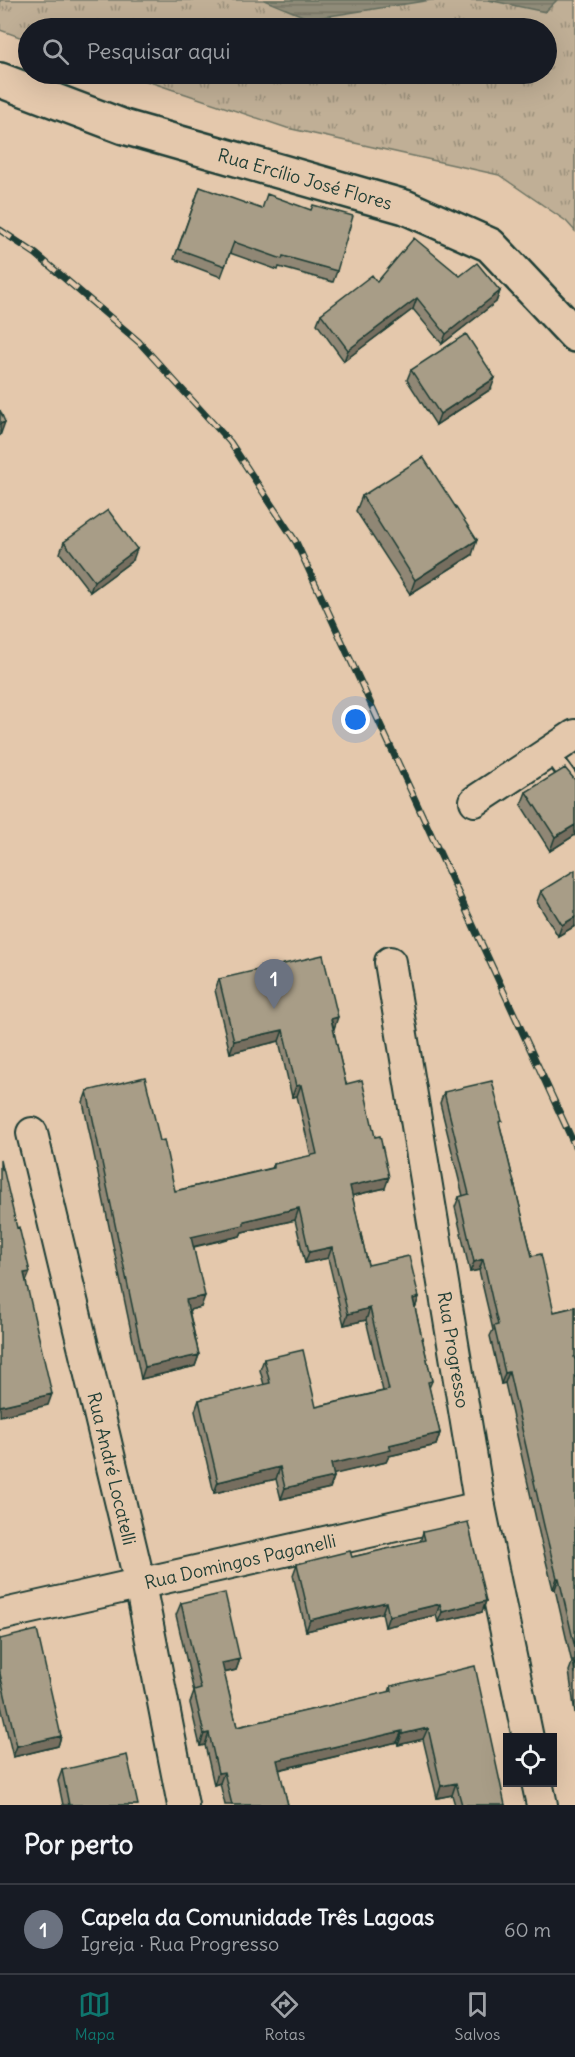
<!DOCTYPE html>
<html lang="pt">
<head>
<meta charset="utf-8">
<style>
	body { margin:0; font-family:Delius,sans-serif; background:#20242c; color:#f1f3f6 }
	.controls { position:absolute; right:18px; bottom:18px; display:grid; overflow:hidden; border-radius:0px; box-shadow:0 6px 24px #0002 }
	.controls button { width:54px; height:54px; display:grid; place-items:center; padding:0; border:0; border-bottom:2px solid #363941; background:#171b24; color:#f1f3f6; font:30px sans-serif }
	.you { position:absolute; left:356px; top:720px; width:21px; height:21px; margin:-15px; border:4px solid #fff; border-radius:50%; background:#1a73e8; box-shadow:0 0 0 9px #1a73e833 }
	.badge { display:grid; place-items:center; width:39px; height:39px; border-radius:50%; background:#0f766e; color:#fff; font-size:20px; font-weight:700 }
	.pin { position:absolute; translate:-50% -50px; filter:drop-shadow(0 2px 3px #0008) }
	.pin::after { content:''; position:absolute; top:32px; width:21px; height:18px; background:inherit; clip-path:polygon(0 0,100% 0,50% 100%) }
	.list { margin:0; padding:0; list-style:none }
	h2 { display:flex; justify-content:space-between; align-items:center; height:78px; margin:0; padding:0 24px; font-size:26px }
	h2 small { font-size:20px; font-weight:400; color:#9ea1a6 }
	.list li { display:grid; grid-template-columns:39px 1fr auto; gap:18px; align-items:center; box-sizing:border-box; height:90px; padding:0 24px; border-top:2px solid #363941 }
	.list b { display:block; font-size:22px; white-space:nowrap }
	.list p { margin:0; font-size:20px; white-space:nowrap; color:#9ea1a6 }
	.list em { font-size:20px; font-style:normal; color:#9ea1a6 }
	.icon { flex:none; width:33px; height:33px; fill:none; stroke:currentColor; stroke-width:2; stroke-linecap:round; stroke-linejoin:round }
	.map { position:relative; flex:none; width:575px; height:1805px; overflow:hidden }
	.search { position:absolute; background:#171b24; box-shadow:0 6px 24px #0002; left:18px; right:18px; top:18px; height:66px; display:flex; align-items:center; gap:15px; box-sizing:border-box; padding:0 21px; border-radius:33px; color:#9ea1a6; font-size:22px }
	.sheet { height:168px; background:#171b24 }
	nav { display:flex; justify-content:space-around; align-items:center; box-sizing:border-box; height:84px; border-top:2px solid #363941; background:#171b24; font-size:16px; color:#9ea1a6 }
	nav a { display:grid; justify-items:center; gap:3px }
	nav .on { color:#0f766e }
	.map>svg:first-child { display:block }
	.park { fill:url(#park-tufts); stroke:#707665; stroke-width:1.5 }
	.water { fill:url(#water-rules); stroke:#636d5e; stroke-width:1.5 }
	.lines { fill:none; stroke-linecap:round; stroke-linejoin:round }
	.service-casing { stroke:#1f3d34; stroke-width:20 }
	.minor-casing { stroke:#1f3d34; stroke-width:34 }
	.tertiary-casing { stroke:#1f3d34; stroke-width:38 }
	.service { stroke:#e4c8ac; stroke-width:15 }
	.minor { stroke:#e4c8ac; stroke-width:30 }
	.tertiary { stroke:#e4c8ac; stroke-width:33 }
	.rail-casing { stroke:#1f3d34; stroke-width:7 }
	.rail { stroke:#e4c8ac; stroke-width:4.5; stroke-dasharray:14; stroke-linecap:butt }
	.wall { fill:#908774; stroke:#1f3d34; stroke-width:1.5 }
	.shaded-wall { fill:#766e5e; stroke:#1f3d34; stroke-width:1.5 }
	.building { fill:#a89d87; stroke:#1f3d34; stroke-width:1.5 }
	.labels { text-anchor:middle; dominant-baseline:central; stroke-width:5; stroke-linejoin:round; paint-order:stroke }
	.street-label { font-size:18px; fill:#1f3d34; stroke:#e4c8ac }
</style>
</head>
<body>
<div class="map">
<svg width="575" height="1805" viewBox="0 0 575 1805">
	<defs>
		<pattern id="park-tufts" width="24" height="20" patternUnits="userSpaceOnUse" patternTransform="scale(1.5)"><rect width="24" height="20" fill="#c0af96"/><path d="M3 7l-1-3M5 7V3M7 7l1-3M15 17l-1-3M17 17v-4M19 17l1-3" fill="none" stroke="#9b907b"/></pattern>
		<pattern id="water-rules" width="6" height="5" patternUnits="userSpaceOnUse" patternTransform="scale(1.5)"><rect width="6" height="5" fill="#918d7a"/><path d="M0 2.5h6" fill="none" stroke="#767465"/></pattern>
	</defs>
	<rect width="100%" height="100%" fill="#e4c8ac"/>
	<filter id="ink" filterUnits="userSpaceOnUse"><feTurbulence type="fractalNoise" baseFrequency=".0167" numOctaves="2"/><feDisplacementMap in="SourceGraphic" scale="12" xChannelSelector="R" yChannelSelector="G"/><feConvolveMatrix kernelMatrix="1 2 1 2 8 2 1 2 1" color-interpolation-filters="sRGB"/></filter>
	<g filter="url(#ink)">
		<path class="park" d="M 0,0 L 575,0 L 575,231 L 566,221 L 499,175 L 287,128 L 126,74 L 546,74 L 546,28 L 28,28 L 28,40 L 0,30 Z"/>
		<path class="water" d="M 264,0 L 431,0 L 310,19 Z
			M 488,0 L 557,0 L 545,12 Z"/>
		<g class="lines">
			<defs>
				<path id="service" d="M 550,752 L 575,786"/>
				<g id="minor">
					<path d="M 475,801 L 575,735"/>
					<path id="s1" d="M 390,962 L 480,1507 L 528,1738"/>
					<path id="s2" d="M 32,1133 L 140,1584 L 183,1805"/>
					<path id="s3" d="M 0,1615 L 480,1507"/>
					<path d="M 537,1782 L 542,1805"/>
				</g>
				<g id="tertiary">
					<path id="s4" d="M 0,80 L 124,127 L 405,207 L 490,245 L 575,335"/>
				</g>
			</defs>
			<use href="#service" class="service-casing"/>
			<use href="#minor" class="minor-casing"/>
			<use href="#tertiary" class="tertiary-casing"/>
			<use href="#service" class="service"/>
			<use href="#minor" class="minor"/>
			<use href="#tertiary" class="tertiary"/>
			<defs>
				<path id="rail" d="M 0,230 L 36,254 L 139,342 L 230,442 L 296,542 L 575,1146"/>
			</defs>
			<use href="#rail" class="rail-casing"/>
			<use href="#rail" class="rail"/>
		</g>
		<path class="wall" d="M 200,187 L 337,271 L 333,282 L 279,267 L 278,270 L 230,253 L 221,277 L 174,259 Z
			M 460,276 L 500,291 L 496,302 L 442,344 L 413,309 L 344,361 L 317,324 L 321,314 L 377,282 Z
			M 411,370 L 491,389 L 436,425 L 407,380 Z
			M 362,496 L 472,555 L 410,594 L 356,511 Z
			M 64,542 L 133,560 L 90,592 L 60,553 Z
			M 575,780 L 575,835 L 550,851 L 521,805 L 526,792 Z
			M 541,891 L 575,926 L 558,936 L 537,902 Z
			M 219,979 L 333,1029 L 346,1084 L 385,1188 L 352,1196 L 368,1265 L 419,1297 L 415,1308 L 432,1381 L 429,1388 L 440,1433 L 436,1445 L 389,1456 L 386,1462 L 333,1474 L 334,1477 L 330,1488 L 281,1499 L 276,1479 L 214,1493 L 195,1411 L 199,1400 L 264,1385 L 260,1370 L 264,1359 L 316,1407 L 383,1391 L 366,1320 L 344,1325 L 328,1258 L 305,1263 L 295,1220 L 242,1232 L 240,1236 L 194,1247 L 201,1307 L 189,1310 L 199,1355 L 195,1366 L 141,1379 L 83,1102 L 87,1091 L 160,1141 L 175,1191 L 272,1168 L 274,1164 L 311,1156 L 297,1096 L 292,1097 L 279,1041 L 230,1053 L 215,990 Z
			M 444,1092 L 500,1126 L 532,1256 L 554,1312 L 575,1307 L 575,1714 L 569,1671 L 572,1663 L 555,1589 L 553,1589 L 541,1541 L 505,1383 L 501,1384 L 490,1336 L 493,1330 L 479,1270 L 470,1272 L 455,1207 L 459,1197 L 463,1196 L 440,1103 Z
			M 423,1532 L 486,1601 L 482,1612 L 438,1622 L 436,1615 L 385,1627 L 382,1613 L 306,1631 L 293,1575 L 297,1564 L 352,1557 L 420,1542 Z
			M 181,1603 L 240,1659 L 236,1670 L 224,1673 L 237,1727 L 389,1692 L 391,1686 L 505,1805 L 455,1805 L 452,1795 L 437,1798 L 423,1739 L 398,1745 L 397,1742 L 279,1770 L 288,1805 L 225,1805 L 220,1783 L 214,1785 L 205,1745 L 200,1746 L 190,1703 L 194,1692 L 176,1615 Z
			M 0,1639 L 61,1736 L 58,1746 L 13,1757 L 0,1702 Z
			M 62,1770 L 138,1805 L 63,1805 L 58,1781 Z"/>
		<path class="shaded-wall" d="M 500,291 L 496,302 L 442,344 L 446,334 Z
			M 417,298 L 413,309 L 344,361 L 348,350 Z
			M 495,378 L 491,389 L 436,425 L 440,414 Z
			M 5,422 L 0,436 L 0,424 Z
			M 477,540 L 472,555 L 410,594 L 415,580 Z
			M 137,549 L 133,560 L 90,592 L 94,581 Z
			M 575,825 L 575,835 L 550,851 L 555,837 Z
			M 575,917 L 575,926 L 558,936 L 562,925 Z
			M 338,1017 L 334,1029 L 331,1019 Z
			M 283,1030 L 279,1041 L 230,1053 L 234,1041 Z
			M 301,1085 L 297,1096 L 292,1097 L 296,1086 Z
			M 389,1177 L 385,1188 L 346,1197 L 350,1186 Z
			M 299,1208 L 295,1220 L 242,1232 L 240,1236 L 187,1248 L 191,1237 L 244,1221 Z
			M 332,1247 L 328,1258 L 305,1263 L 309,1252 Z
			M 483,1259 L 479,1270 L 470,1272 L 474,1262 Z
			M 30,1272 L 26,1282 L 24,1273 Z
			M 205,1296 L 201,1307 L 182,1312 L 186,1300 Z
			M 419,1297 L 415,1308 L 413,1299 Z
			M 370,1308 L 366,1320 L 344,1325 L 348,1314 Z
			M 199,1355 L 195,1366 L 141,1379 L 145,1367 Z
			M 509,1372 L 505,1383 L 501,1384 L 505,1373 Z
			M 52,1394 L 48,1405 L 0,1416 L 0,1406 Z
			M 440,1433 L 436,1445 L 389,1456 L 386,1462 L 327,1476 L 331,1464 L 389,1445 Z
			M 280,1467 L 276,1479 L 214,1493 L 218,1482 Z
			M 334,1477 L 330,1488 L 281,1499 L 285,1488 Z
			M 557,1578 L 559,1578 L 555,1589 L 553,1589 Z
			M 486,1601 L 482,1612 L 438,1622 L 442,1612 Z
			M 386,1602 L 382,1613 L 306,1631 L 310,1620 Z
			M 440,1604 L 436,1615 L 385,1627 L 389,1616 Z
			M 240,1659 L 236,1670 L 218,1674 L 222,1663 Z
			M 428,1728 L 423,1739 L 398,1745 L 402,1734 Z
			M 402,1731 L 397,1742 L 273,1771 L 277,1760 Z
			M 209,1733 L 205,1745 L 200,1746 L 204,1734 Z
			M 61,1736 L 58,1746 L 13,1757 L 17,1746 Z
			M 224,1772 L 220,1783 L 214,1785 L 218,1773 Z
			M 456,1783 L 452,1795 L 437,1798 L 441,1786 Z"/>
		<path class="building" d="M 200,187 L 262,209 L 267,194 L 311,210 L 313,205 L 353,216 L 337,271 L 283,256 L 282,259 L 234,242 L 225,266 L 178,249 Z
			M 414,238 L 460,276 L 477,263 L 500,291 L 446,334 L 417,298 L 348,350 L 321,314 L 372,275 L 377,282 Z
			M 466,334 L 495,378 L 440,414 L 411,370 Z
			M 0,410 L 5,422 L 0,424 Z
			M 423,457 L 477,540 L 415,580 L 362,496 Z
			M 108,510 L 137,549 L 94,581 L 64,542 Z
			M 565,768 L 575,780 L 575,825 L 555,837 L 526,792 Z
			M 575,870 L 575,917 L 562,925 L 541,891 Z
			M 323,955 L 338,1017 L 331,1019 L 346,1084 L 362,1080 L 375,1137 L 380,1136 L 389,1177 L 350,1186 L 368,1265 L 409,1256 L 419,1297 L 413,1299 L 432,1381 L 428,1382 L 440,1433 L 389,1445 L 391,1450 L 331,1464 L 334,1477 L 285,1488 L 280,1467 L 218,1482 L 199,1400 L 270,1383 L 264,1359 L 303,1350 L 316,1407 L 389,1390 L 370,1308 L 348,1314 L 332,1247 L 309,1252 L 299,1208 L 244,1221 L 244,1225 L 191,1237 L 205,1296 L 186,1300 L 199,1355 L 145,1367 L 87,1091 L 145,1077 L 160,1141 L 164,1140 L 175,1191 L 274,1168 L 274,1164 L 317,1154 L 301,1085 L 296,1086 L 283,1030 L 234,1041 L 219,979 Z
			M 492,1081 L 502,1121 L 499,1122 L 532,1256 L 541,1254 L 554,1312 L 575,1307 L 575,1357 L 574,1357 L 575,1360 L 575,1648 L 559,1578 L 557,1578 L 545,1530 L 509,1372 L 505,1373 L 494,1326 L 498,1325 L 483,1259 L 474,1262 L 459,1197 L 469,1194 L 444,1092 Z
			M 0,1160 L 2,1169 L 3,1168 L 17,1228 L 19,1227 L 30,1272 L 24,1273 L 52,1394 L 0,1406 Z
			M 468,1522 L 486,1601 L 442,1612 L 440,1604 L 389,1616 L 386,1602 L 310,1620 L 297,1564 L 350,1551 L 352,1557 L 425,1540 L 423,1532 Z
			M 225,1593 L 240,1659 L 222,1663 L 237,1727 L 392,1691 L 391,1686 L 475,1666 L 505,1805 L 462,1805 L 456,1783 L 441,1786 L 428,1728 L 402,1734 L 402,1731 L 277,1760 L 288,1805 L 232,1805 L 224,1772 L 218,1773 L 209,1733 L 204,1734 L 194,1691 L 201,1689 L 181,1603 Z
			M 37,1630 L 61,1736 L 17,1746 L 0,1674 L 0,1639 Z
			M 573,1660 L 575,1660 L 575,1674 Z
			M 127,1755 L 138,1805 L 69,1805 L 62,1770 Z"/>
	</g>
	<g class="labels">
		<g class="street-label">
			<text stroke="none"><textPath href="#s4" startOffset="321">Rua Ercílio José Flores</textPath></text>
			<text stroke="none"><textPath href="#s1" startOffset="393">Rua Progresso</textPath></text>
			<text stroke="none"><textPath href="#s2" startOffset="345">Rua André Locatelli</textPath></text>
			<text stroke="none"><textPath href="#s3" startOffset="246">Rua Domingos Paganelli</textPath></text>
		</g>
	</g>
</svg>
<div class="controls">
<button><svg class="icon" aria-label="locate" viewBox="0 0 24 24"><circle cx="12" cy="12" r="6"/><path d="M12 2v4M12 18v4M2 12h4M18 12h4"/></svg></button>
</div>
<div class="you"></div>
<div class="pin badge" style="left:274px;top:1009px;background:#6b7280">1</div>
<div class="search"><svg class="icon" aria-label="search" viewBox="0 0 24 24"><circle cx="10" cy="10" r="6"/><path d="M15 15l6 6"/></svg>Pesquisar aqui</div>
</div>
<section class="sheet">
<h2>Por perto<small></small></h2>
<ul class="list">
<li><span class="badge" style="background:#6b7280">1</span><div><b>Capela da Comunidade Três Lagoas</b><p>Igreja · Rua Progresso</p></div><em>60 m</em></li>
</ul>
</section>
<nav>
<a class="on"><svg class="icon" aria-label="map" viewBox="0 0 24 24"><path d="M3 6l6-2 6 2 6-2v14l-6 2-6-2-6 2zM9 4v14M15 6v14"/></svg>Mapa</a>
<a><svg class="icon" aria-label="directions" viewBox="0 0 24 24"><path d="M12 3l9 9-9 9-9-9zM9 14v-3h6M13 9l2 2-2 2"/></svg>Rotas</a>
<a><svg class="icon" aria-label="saved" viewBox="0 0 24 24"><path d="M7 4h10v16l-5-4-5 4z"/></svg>Salvos</a>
</nav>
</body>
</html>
